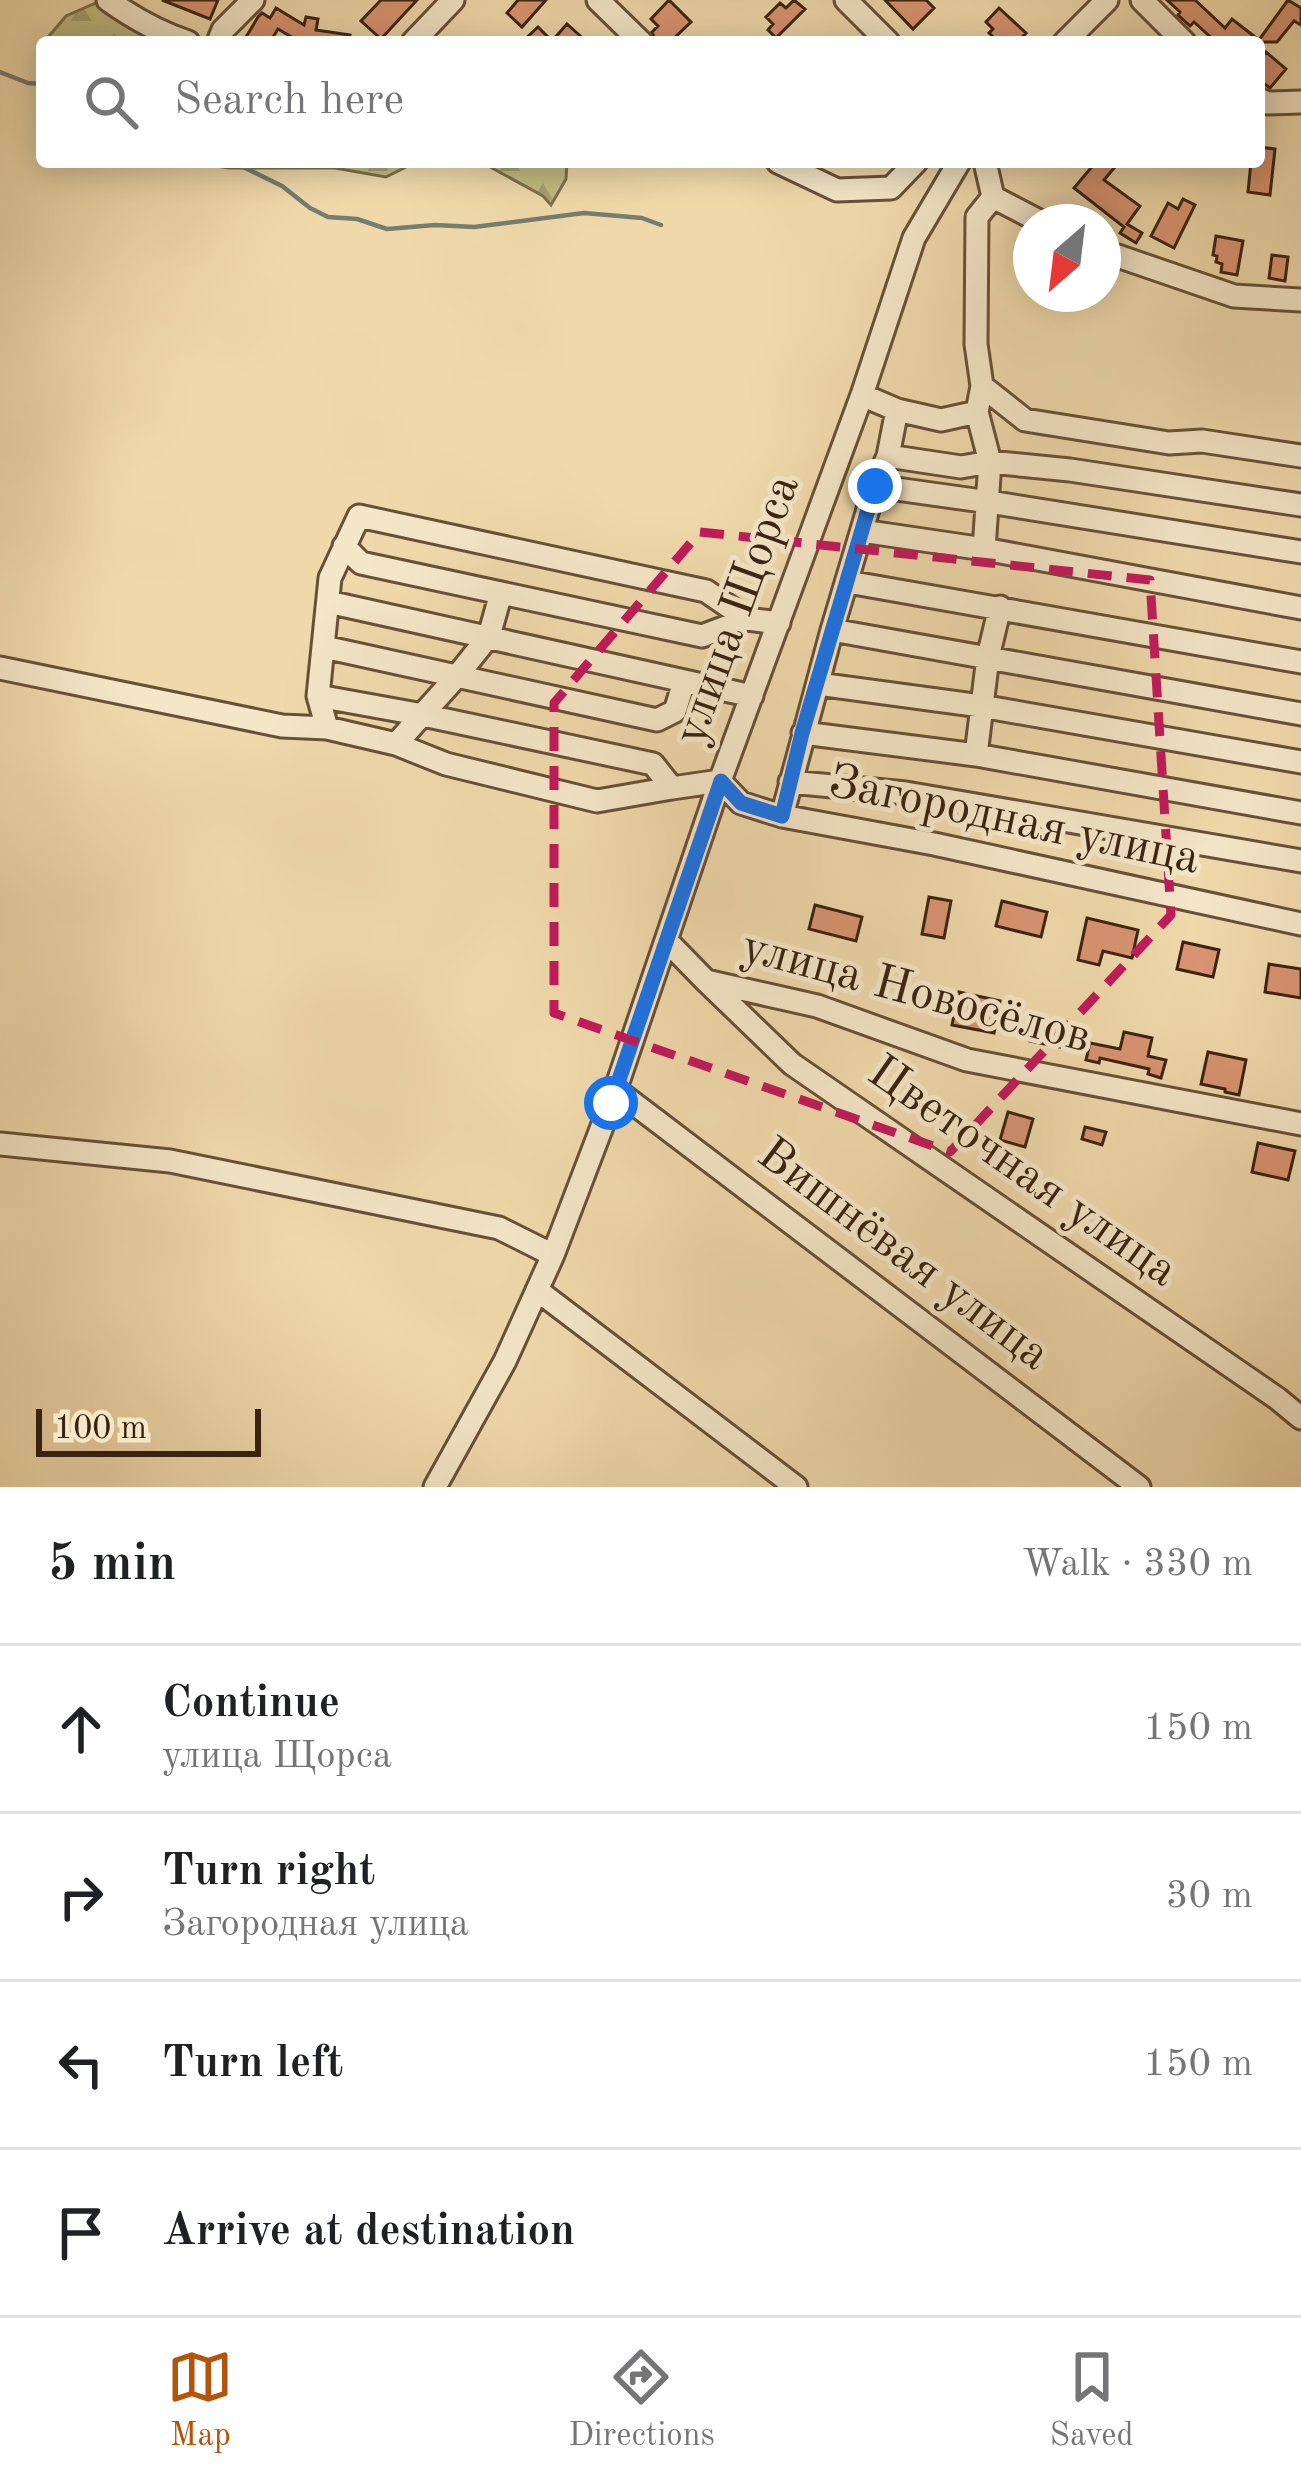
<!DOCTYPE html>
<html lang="en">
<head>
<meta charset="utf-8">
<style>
	body { margin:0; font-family:"Old Standard TT",serif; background:#f2f2f2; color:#202124 }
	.compass { position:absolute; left:1013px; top:204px; width:108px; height:108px; border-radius:50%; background:#fff; box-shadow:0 6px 30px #0003; rotate:208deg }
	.scale { position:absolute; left:36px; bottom:30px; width:225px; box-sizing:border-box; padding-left:12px; border:6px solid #3a2311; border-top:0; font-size:33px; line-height:42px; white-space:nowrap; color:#3a2311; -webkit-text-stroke:9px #f5e6c8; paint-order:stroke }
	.stop { position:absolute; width:36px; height:36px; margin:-27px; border:9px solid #1a73e8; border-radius:50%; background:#fff }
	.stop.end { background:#1a73e8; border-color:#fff; box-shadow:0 3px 12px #0008 }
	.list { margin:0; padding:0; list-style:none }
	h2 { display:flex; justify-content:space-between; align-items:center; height:156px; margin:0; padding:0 48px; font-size:51px }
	h2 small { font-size:39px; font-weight:400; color:#757577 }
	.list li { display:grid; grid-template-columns:78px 1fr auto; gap:36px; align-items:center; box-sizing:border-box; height:168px; padding:0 48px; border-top:3px solid #e0e0e0 }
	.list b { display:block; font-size:45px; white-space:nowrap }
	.list p { margin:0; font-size:39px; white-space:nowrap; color:#757577 }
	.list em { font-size:39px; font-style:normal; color:#757577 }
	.icon { flex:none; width:66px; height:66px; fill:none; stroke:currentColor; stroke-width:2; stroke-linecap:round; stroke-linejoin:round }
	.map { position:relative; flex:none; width:1301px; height:1487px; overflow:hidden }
	.search { position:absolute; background:#fff; box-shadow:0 6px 30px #0003; left:36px; right:36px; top:36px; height:132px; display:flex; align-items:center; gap:30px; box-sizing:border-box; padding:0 42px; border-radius:12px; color:#757577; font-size:45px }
	.sheet { height:828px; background:#fff }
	nav { display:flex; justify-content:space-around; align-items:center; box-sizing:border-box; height:168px; border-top:3px solid #e0e0e0; background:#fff; font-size:33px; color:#757577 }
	nav a { display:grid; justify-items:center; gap:6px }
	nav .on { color:#b45309 }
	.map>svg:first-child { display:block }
	.forest { fill:url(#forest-firs); stroke:#7e704a; stroke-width:3 }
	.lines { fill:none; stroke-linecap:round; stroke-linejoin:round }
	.stream { stroke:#747d70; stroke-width:4.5 }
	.building { fill:#d99471; stroke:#3a2311; stroke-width:3 }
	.minor-casing { stroke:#675038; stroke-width:27 }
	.minor { stroke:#f5e6c8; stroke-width:21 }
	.route { stroke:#1a73e8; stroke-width:15 }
	.marked { fill:none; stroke:#c2185b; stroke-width:9; stroke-dasharray:24 15; stroke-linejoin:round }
	.labels { text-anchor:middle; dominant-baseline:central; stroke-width:10; stroke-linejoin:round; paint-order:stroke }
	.street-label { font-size:48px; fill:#3a2311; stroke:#f5e6c8 }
</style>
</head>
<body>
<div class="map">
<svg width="1301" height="1487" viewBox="0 0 1301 1487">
	<defs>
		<pattern id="forest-firs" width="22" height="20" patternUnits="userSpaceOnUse" patternTransform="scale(3)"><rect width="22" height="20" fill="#c1bc83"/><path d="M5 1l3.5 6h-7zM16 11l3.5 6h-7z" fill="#a7a170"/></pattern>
	</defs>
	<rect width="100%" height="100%" fill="#efd9ab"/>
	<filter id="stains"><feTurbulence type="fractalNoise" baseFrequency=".00167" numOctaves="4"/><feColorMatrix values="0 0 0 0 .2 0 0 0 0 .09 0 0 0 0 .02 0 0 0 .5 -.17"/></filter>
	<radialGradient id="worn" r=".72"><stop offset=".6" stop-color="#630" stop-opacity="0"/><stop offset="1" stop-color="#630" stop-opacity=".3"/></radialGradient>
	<path class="forest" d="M 98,2 L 109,2 L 188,42 L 44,42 L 66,16 Z
		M 188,162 L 416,162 L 386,177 L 335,168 L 229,168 Z
		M 481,162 L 567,162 L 566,179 L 551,205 L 543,196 Z"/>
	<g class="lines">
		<path class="stream" d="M 0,72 L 28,83 L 42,84
			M 233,162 L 282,186 L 310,208 L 328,217 L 357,219 L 387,229 L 435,225 L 474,227 L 584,213 L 642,218 L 661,225"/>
	</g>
	<path class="building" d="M 162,0 L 218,0 L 210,19 Z
		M 381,0 L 417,0 L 381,39 L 361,21 Z
		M 518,0 L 546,0 L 522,27 L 507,13 Z
		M 669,0 L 691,22 L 670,42 L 656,42 L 652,32 L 658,26 L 651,19 Z
		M 794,0 L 805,9 L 776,38 L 768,30 L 773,24 L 766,17 L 780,3 L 786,8 Z
		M 885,0 L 926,0 L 934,8 L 913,29 Z
		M 1167,0 L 1195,0 L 1225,28 L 1232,19 L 1259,40 L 1288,0 L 1301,8 L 1301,25 L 1294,21 L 1277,42 L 1216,42 L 1194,22 L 1190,26 L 1178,15 L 1180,12 Z
		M 276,8 L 304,25 L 306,17 L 318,19 L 316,30 L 350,35 L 349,42 L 300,42 L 278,29 L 270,42 L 243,42 L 258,17 L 262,13 L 270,18 Z
		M 999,8 L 1026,33 L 1018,42 L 999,42 L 989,33 L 993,29 L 986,22 Z
		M 567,24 L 587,42 L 522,42 L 538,27 L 552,41 Z
		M 1266,52 L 1286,69 L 1270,88 L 1259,80 L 1259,60 Z
		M 1259,147 L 1275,149 L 1270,195 L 1248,192 L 1251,162 L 1259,162 Z
		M 1096,162 L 1109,162 L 1115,167 L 1104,180 L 1140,206 L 1127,224 L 1142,233 L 1136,243 L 1120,233 L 1124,227 L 1074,188 Z
		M 1183,199 L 1195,205 L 1174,248 L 1151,236 L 1168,203 L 1178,209 Z
		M 1216,236 L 1243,241 L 1237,275 L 1221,272 L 1222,264 L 1216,262 L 1217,256 L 1213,255 Z
		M 1272,255 L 1288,257 L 1285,281 L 1269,278 Z
		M 929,897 L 951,901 L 944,938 L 922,934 Z
		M 1002,901 L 1047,912 L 1041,937 L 996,926 Z
		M 815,905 L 862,917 L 856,941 L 809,929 Z
		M 1087,918 L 1138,930 L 1132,958 L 1103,951 L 1099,965 L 1078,960 Z
		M 1183,942 L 1219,950 L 1213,977 L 1177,969 Z
		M 1269,964 L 1301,969 L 1301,998 L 1265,992 Z
		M 959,992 L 1000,1001 L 994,1033 L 952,1025 Z
		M 1036,1017 L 1070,1024 L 1065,1048 L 1030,1041 Z
		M 1124,1032 L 1152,1038 L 1148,1056 L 1166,1060 L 1161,1078 L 1148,1074 L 1149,1069 L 1100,1058 L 1099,1063 L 1086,1060 L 1090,1043 L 1120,1049 Z
		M 1208,1052 L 1246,1060 L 1239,1095 L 1225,1092 L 1225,1089 L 1201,1084 Z
		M 1008,1112 L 1033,1119 L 1025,1147 L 1000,1140 Z
		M 1085,1127 L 1106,1132 L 1102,1145 L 1082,1139 Z
		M 1258,1143 L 1295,1151 L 1288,1180 L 1252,1172 Z"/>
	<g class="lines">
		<defs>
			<path id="minor" d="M 108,0 C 133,18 158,32 188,42
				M 598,0 L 641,42
				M 846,0 L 888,42
				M 1142,0 L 1184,42
				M 218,42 L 223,30 L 253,0
				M 413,42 L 453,0
				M 1065,42 L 1107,0
				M 1259,99 L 1267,103 L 1301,102
				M 778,162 L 837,190 L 891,188 L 916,162
				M 985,162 L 993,197 L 1041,222
				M 1103,251 L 1234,296 L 1301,300
				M 982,386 L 976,344 L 977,217 L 993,197
				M 862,395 L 897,410 L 941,420 L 977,412 L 982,386 L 1025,420 L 1169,443 L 1202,441 L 1301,456
				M 888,456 L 961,467 L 990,462 L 1070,470 L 1301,505
				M 875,486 L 989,502 L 1301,552
				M 862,531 L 984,549 L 990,462 L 977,412
				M 344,546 L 361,563 L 702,636 L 747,619
				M 984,549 L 1301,608
				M 848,582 L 1301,662
				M 328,602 L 752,696
				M 832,630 L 1301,714
				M 324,647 L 657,720 L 675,711 L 684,682
				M 0,668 L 282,726 L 327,728
				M 818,684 L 981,706 L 1301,762
				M 318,696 L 423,715 L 653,764 L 672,788 L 720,781 L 741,803 L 782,816 L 934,844 L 1301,924
				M 803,733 L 976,755 L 1301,813
				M 396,744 L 457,676 L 489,636 L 501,593
				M 976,755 L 988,657 L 1000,607
				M 790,782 L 906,793 L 1301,861
				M 672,788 L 597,801 L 446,764 L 396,744 L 327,728 L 318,696 L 330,578 L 359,516 L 706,591 L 747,619 L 779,623
				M 782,816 L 832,630 L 875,486 L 888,456 L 897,410
				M 667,941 L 706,981 L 817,1006 L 967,1060 L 1301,1124
				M 706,981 L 792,1064 L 1278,1399 L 1301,1418
				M 616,1090 L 1139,1487
				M 0,1144 L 170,1161 L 499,1228 L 553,1255
				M 537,1290 L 796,1487
				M 435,1487 L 505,1361 L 553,1255 L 611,1103 L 720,781 L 862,395 L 914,238 L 959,162"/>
		</defs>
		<use href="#minor" class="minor-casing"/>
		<use href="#minor" class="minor"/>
	</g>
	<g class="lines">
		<path class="route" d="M 611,1103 L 721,781 L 741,803 L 782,816 L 802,733 L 875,486"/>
	</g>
	<path class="marked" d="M 700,532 L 1150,580 L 1171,915 L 950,1152 L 554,1013 L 554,703 Z"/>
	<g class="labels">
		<g class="street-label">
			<text transform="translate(738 610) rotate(-70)">улица Щорса</text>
			<text transform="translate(1014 821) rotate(12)">Загородная улица</text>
			<text transform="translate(916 993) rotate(15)">улица Новосёлов</text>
			<text transform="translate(1022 1172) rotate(35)">Цветочная улица</text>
			<text transform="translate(903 1255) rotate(37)">Вишнёвая улица</text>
		</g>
	</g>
	<rect width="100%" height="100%" filter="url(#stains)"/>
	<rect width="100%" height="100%" fill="url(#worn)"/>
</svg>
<svg class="compass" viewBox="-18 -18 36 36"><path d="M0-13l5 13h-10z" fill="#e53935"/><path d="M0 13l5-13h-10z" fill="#757577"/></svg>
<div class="scale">100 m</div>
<div class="stop" style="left:611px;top:1103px"></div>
<div class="stop end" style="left:875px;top:486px"></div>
<div class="search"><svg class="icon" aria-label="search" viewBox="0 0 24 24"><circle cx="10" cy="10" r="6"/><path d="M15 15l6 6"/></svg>Search here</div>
</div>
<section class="sheet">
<h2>5 min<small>Walk · 330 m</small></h2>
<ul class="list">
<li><svg class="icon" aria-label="ahead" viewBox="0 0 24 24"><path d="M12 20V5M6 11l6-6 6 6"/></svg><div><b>Continue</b><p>улица Щорса</p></div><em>150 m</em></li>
<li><svg class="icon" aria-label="right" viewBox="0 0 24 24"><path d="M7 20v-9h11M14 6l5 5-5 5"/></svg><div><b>Turn right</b><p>Загородная улица</p></div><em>30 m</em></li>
<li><svg class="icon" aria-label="left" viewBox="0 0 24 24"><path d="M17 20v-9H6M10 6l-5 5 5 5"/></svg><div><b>Turn left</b></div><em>150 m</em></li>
<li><svg class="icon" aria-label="arrive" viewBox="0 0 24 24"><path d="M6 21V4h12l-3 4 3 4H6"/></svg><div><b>Arrive at destination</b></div></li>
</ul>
</section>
<nav>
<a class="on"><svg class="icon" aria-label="map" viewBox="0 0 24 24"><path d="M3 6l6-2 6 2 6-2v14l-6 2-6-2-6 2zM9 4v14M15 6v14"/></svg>Map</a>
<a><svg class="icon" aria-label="directions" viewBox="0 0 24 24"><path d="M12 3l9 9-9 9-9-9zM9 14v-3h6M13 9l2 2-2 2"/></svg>Directions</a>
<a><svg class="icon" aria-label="saved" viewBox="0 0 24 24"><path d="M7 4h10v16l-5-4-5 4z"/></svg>Saved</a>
</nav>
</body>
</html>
